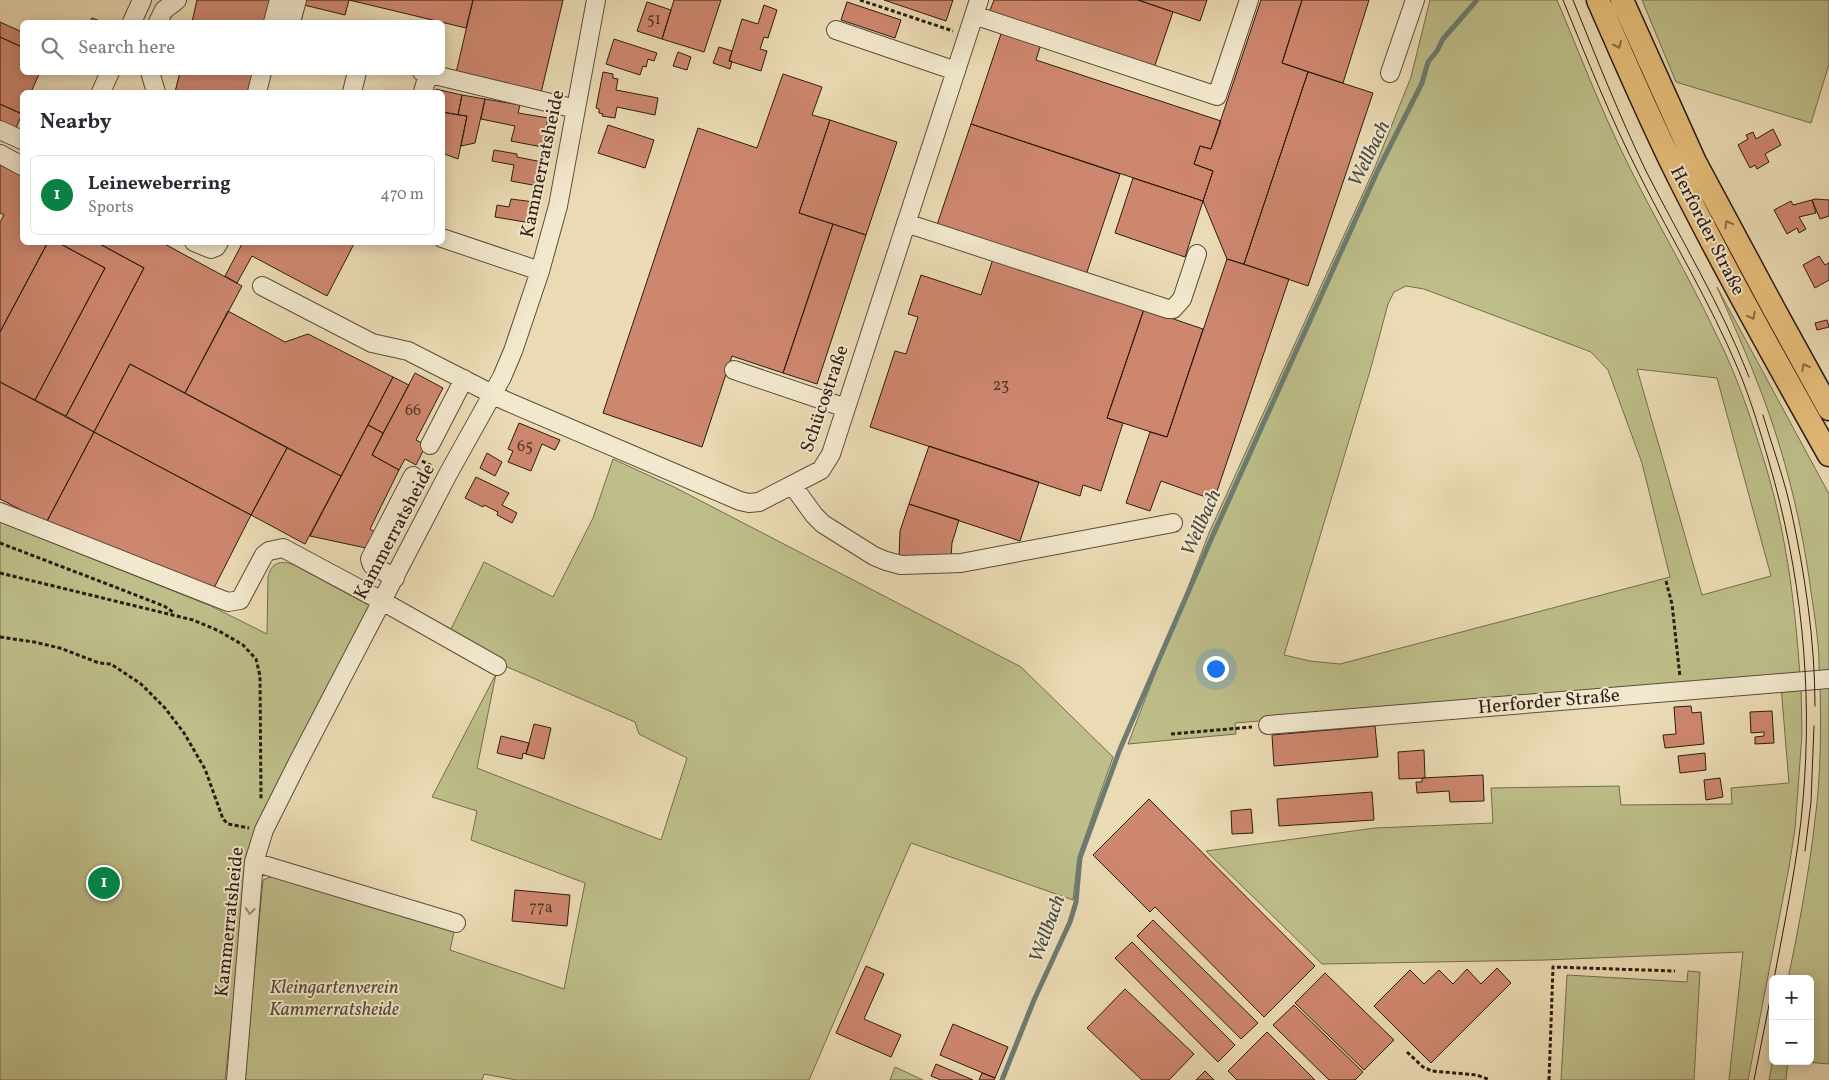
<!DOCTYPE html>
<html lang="en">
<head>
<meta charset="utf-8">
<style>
	body { margin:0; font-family:Vollkorn,serif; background:#f7f7f7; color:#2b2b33 }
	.controls { position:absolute; right:15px; bottom:15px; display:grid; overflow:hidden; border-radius:8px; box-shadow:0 2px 12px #0003 }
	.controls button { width:45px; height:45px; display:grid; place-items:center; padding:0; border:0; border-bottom:1px solid #e1e1e2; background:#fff; color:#2b2b33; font:25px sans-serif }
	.you { position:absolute; left:1215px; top:668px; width:18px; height:18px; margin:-12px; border:4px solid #fff; border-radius:50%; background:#1a73e8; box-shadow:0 0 0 8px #1a73e833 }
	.badge { display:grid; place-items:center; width:32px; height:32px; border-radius:50%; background:#0b8043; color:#fff; font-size:16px; font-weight:700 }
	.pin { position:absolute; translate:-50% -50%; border:2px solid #fff; box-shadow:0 1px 5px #0006 }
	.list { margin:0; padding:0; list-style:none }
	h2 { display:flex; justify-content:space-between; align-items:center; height:65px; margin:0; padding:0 20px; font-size:21px }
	h2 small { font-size:16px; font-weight:400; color:#7c7c81 }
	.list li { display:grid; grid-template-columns:32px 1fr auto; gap:15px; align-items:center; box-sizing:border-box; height:80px; margin:0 10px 10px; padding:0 10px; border:1px solid #e1e1e2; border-radius:8px }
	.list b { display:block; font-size:19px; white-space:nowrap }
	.list p { margin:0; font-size:16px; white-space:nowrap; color:#7c7c81 }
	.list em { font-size:16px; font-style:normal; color:#7c7c81 }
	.icon { flex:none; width:28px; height:28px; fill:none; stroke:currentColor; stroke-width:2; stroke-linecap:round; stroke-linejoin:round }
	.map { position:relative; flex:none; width:1829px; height:1080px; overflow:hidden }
	.search { position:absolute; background:#fff; box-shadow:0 2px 12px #0003; left:20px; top:20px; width:425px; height:55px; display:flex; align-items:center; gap:12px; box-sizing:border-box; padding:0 18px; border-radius:8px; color:#7c7c81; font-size:19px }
	.panel { position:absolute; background:#fff; box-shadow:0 2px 12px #0003; left:20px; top:90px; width:425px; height:155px; border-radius:8px }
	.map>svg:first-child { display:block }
	.green { fill:#bdbe89; stroke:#746d4e; fill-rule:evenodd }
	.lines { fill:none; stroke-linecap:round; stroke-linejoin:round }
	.stream { stroke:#6d7b72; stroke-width:5 }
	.building { fill:#ce876f; stroke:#2c1c13 }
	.minor-casing { stroke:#5c4c3b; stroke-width:20 }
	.major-casing { stroke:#2c1c13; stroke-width:25 }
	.path { stroke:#2c1c13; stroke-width:3; stroke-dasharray:4 2.5; stroke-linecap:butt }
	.minor { stroke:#f2e8ce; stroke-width:18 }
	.major { stroke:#e6be7a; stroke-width:22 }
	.tram { stroke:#2c1c13; stroke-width:1 }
	.oneway { stroke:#896d46 }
	.oneway2 { stroke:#998c7a }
	.labels { text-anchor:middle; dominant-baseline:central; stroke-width:4; stroke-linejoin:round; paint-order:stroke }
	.number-label { font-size:16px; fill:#54372a }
	.street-label { font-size:19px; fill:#2c1c13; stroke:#f2e8ce }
	.park-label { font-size:19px; font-style:italic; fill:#584d36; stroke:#f2e8ce }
	.water-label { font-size:20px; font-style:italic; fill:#4d4c43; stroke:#f2e8ce }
</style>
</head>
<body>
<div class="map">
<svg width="1829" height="1080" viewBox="0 0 1829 1080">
	<rect width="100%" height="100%" fill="#ebdbb4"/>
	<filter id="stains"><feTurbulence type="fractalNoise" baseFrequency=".004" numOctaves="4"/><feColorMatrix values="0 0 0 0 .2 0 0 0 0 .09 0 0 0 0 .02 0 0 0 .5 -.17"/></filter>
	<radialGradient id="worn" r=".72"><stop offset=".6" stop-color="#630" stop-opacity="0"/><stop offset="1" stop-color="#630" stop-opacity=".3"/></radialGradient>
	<path class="green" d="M 1430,0 L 1557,0 C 1579,52 1599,105 1624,156 C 1654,218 1689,276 1718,338 C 1736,374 1749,412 1761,451 C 1785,524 1795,600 1800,677 L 1235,723 L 1236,734 L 1128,744 L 1209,533 L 1375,167 L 1411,77 ZM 1406,286 L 1424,289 L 1591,352 L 1608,370 L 1642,463 L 1670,577 L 1340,664 L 1310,661 L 1284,655 L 1370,371 L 1388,304 L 1394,292 ZM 1637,369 L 1717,378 L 1771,576 L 1702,595 Z
		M 1642,0 L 1829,0 L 1829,64 L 1811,123 L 1676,82 Z
		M 1717,287 L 1829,494 L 1829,674 L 1819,675 C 1820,648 1815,619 1811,592 C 1802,523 1785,454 1760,389 C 1747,355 1732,321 1717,287 Z
		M 613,459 L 674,487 L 1021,667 L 1113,757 L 1078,857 L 1073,900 L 911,843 L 809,1080 L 516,1080 L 484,1074 L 482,1080 L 244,1080 L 263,880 L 277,874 L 455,927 L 450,950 L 564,989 L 585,883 L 471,840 L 477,811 L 432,797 L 496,674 L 477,768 L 661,840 L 687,758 L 639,734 L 635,722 L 498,663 L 393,599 L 451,629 L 484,562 L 553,597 L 593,518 Z
		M 0,522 L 211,606 L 267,634 L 268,577 C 271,562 281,560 294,565 L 370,606 L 247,877 L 225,1080 L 0,1080 Z
		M 1829,682 L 1829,1064 L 1794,1061 L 1810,1061 L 1810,979 L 1788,979 C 1799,926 1809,873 1815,820 C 1821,775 1821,728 1820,683 Z
		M 1801,684 L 1802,735 L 1795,829 L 1789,867 L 1748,1080 L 1729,1080 L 1743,952 L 1545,960 L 1322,964 L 1206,851 L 1375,828 L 1493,823 L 1491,788 L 1619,786 L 1621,805 L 1732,804 L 1731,788 L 1789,783 L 1781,686 Z
		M 1688,971 L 1700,972 L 1694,1080 L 1561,1080 L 1567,975 L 1687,982 Z
		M 1773,1059 L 1773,1061 L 1788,1061 L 1786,1080 L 1769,1080 Z
		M 895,1067 L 923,1080 L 890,1080 Z"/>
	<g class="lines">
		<path class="stream" d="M 1002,1080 L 1034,1000 L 1070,922 L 1076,902 L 1080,858 L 1120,749 L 1213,535 L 1378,170 L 1422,83 L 1428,62 L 1437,51 L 1443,39 L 1477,0"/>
	</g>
	<path class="building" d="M 197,0 L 271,0 L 266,22 L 192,22 Z
		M 305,0 L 349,0 L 345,15 L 304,5 Z
		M 349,0 L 473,0 L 466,28 Z
		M 473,0 L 563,0 L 541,93 L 456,73 Z
		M 674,0 L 721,0 L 704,52 L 662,39 Z
		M 884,0 L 953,0 L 946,21 Z
		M 994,0 L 1138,0 L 1173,12 L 1154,68 L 989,13 Z
		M 1138,0 L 1207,0 L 1200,21 Z
		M 1261,0 L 1302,0 L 1282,63 L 1308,72 L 1244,264 L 1227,259 L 1203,201 L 1213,171 L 1194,164 L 1200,146 L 1211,149 Z
		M 1302,0 L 1369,0 L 1343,83 L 1282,63 Z
		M 647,2 L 671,10 L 662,39 L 637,31 Z
		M 847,2 L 901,20 L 895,38 L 841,20 Z
		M 764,5 L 777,10 L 768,38 L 764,37 L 760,49 L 767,51 L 761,71 L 729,61 L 742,19 L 758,24 Z
		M 92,18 L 103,22 L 90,22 Z
		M 0,22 L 22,32 L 22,47 L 0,37 Z
		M 1002,31 L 1041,44 L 1036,60 L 1221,121 L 1211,149 L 1200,146 L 1194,164 L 1213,171 L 1203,201 L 971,124 Z
		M 0,37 L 22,47 L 22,72 L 40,72 L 31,92 L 22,92 L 22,114 L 0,104 Z
		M 614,39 L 657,53 L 654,61 L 648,59 L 646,67 L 643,66 L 640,75 L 606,64 Z
		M 719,47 L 732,51 L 729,61 L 732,61 L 730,69 L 713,63 Z
		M 678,52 L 691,57 L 687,70 L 673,66 Z
		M 180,72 L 254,72 L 250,92 L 175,92 Z
		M 603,72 L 613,74 L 613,78 L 618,79 L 616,90 L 658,98 L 655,115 L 617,107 L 615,118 L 602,116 L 603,114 L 599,113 L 599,109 L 596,108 Z
		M 1308,72 L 1373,93 L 1308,286 L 1244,264 Z
		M 783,74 L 822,87 L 812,115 L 830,120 L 799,213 L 833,224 L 783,373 L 732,356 L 702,447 L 603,413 L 698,128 L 757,148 Z
		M 436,89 L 462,95 L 458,115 L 442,112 L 442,92 L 435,92 Z
		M 462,95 L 485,99 L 475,143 L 461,146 L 467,116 L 458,115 Z
		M 485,99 L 520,105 L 518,113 L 548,118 L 542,147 L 511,141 L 515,126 L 481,119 Z
		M 0,104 L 22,114 L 15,130 L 0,123 Z
		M 442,112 L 467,116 L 458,159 L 442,153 Z
		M 830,120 L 897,142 L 866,235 L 799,213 Z
		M 971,124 L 1120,174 L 1086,275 L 937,225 Z
		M 608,125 L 654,140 L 645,168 L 598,153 Z
		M 1773,129 L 1781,145 L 1765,154 L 1769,162 L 1757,169 L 1755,165 L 1750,168 L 1738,145 L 1748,139 L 1746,135 L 1753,132 L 1756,139 Z
		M 494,150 L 517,154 L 517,157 L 542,162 L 538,186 L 511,181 L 514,165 L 492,161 Z
		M 0,163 L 22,175 L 22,242 L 48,242 L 0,332 L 0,222 L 4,215 L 0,213 Z
		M 1133,178 L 1203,201 L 1185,257 L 1115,233 Z
		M 511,199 L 534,202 L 531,223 L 495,217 L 497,205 L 509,207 Z
		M 1815,199 L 1829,200 L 1829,216 L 1820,219 L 1812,200 Z
		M 1812,200 L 1816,213 L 1799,217 L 1806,229 L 1799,233 L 1797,228 L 1787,234 L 1774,210 L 1791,201 L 1793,205 Z
		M 833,224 L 866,235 L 817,384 L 783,373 Z
		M 48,242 L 57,242 L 105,268 L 35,400 L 0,382 L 0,332 Z
		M 57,242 L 96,242 L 144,268 L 66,416 L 35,400 L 105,268 Z
		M 96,242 L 161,242 L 242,286 L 185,393 L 130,364 L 94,432 L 66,416 L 144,268 Z
		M 243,242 L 355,242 L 327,296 L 252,256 L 237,283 L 225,276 Z
		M 1819,256 L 1825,265 L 1829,263 L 1829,280 L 1815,288 L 1803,265 Z
		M 993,259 L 1144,309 L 1107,418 L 1123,423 L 1101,491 L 1083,485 L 1080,496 L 870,427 L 895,351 L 906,354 L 918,317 L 908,314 L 921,275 L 981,295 Z
		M 1227,259 L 1289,279 L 1214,500 L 1161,481 L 1150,511 L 1126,503 L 1150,432 L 1167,437 Z
		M 1144,309 L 1203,329 L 1167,437 L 1107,418 Z
		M 228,311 L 285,342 L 308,334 L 393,377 L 341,476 L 185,393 Z
		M 1827,320 L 1829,327 L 1817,330 L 1815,323 Z
		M 130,364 L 287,448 L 251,515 L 94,432 Z
		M 415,373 L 443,388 L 416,440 L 426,445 L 416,465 L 405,459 L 399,470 L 372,455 Z
		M 393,377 L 409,385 L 383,433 L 368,425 Z
		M 0,382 L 94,432 L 46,523 L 0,499 Z
		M 519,423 L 560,440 L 555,450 L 542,444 L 531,471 L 508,462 L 513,451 L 508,449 Z
		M 368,425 L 383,433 L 372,455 L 399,470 L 370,529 L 375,532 L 366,548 L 310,536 Z
		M 94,432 L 251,515 L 214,588 L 46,523 Z
		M 929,446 L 1039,482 L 1020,541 L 909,504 Z
		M 287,448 L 341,476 L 305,544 L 251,515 Z
		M 487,453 L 502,462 L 495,476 L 480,468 Z
		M 476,477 L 509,493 L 502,505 L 517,513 L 512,523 L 497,515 L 498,512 L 484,505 L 483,507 L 465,498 Z
		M 909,504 L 959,520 L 952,543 L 951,557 L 899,558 L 900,531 Z
		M 1691,706 L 1692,713 L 1701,712 L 1704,744 L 1665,748 L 1663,735 L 1676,734 L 1674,707 Z
		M 1772,711 L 1774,743 L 1755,744 L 1755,737 L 1764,736 L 1764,732 L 1751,733 L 1750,712 Z
		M 534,724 L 551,728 L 544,759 L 526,754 Z
		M 1375,726 L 1378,757 L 1274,766 L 1272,735 Z
		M 501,736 L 529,743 L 526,754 L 523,753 L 522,759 L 497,753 Z
		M 1424,750 L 1425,778 L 1399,779 L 1398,752 Z
		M 1705,753 L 1706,770 L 1680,773 L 1678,756 Z
		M 1483,775 L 1484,801 L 1450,802 L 1449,791 L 1417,793 L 1416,782 L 1422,782 L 1422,778 Z
		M 1720,778 L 1723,797 L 1706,800 L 1704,780 Z
		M 1372,792 L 1374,820 L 1279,826 L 1277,799 Z
		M 1149,799 L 1315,966 L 1264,1017 L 1155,907 L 1150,912 L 1093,855 Z
		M 1251,809 L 1253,833 L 1232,834 L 1231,811 Z
		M 515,890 L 570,895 L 567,926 L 512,921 Z
		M 1153,920 L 1258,1023 L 1241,1039 L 1137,936 Z
		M 1132,942 L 1235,1045 L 1218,1062 L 1115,958 Z
		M 866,966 L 884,974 L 864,1019 L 901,1035 L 891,1057 L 836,1033 Z
		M 1497,968 L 1511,983 L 1431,1063 L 1374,1006 L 1410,970 L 1424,984 L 1439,970 L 1453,984 L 1467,969 L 1481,984 Z
		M 1325,973 L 1394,1040 L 1364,1070 L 1295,1003 Z
		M 1125,989 L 1194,1054 L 1169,1080 L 1142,1080 L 1087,1028 Z
		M 1294,1005 L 1363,1072 L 1355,1080 L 1329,1080 L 1273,1025 Z
		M 953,1024 L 1008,1047 L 995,1078 L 940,1055 Z
		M 1267,1032 L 1315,1080 L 1237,1080 L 1228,1071 Z
		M 936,1064 L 973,1080 L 941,1080 L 931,1076 Z
		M 1205,1071 L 1214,1080 L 1196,1080 Z
		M 982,1073 L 995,1078 L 994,1080 L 979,1080 Z"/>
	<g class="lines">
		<defs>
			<path id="minor" d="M 974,15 L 1217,96 L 1249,0
				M 132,22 L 142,0
				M 158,22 L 164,10 L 177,0
				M 273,22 L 279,0
				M 291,22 L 297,0
				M 836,30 L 956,71
				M 150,72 L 156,92
				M 422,72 L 576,109
				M 1390,73 L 1415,0
				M 101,92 L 110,72
				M 257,92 L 262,72
				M 352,92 L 357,72
				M 423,92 L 428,74
				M 0,130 L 22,140
				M 0,154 L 22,166
				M 906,223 L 1168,309 L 1173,309 L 1182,299 L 1197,254
				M 442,238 L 540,271
				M 194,242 L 211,249 L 216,247 L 219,242
				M 262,286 L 372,343 L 408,351 L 506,401 L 740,501 L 749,503 L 759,502 L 821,470 L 831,454 L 979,0
				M 734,370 L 846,408
				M 430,445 L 464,379
				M 793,486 L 814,515 L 823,524 L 874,556 L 886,561 L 901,565 L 961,563 L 1173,523
				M 0,512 L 228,602 L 240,600 L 264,555 L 269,551 L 283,548 L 382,601 L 497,666
				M 395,578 L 372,565 L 370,559 L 413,476
				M 1268,725 L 1829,679
				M 254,862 L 456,923
				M 236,1080 L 254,862 L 264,830 L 298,762 L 448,474 L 502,377 L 513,351 L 540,271 L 558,206 L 596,0"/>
			<path id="major" d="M 1598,0 C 1624,59 1649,118 1678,176 C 1725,270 1777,363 1829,455
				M 1622,0 L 1695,162 L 1775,311 L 1829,409"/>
		</defs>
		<use href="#minor" class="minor-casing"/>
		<use href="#major" class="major-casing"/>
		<path class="path" d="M 860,0 L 953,31
			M 422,461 L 434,467
			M 0,543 L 115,587 L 164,606 L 173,612
			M 0,573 L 193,620 L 219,631 L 243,645 L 256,659 L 260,676 L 261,799
			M 1666,581 L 1672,604 L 1680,677
			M 0,637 L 34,642 L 60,648 L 99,663 L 111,664 L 141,684 L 165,708 L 184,733 L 205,769 L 223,819 L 228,824 L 249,828
			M 1171,734 L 1252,727
			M 1407,1052 L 1423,1067 L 1432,1071 L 1477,1075 L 1490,1080
			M 1549,1080 L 1553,967 L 1675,971"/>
		<use href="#minor" class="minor"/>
		<use href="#major" class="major"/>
		<path class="tram" d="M 1563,0 C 1587,59 1611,119 1640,176 C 1672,240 1710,302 1738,369 C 1751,400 1760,431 1769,462 C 1801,572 1813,686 1803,800 C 1798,860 1785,920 1774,979
			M 1573,0 C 1596,57 1619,115 1646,171 C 1681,240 1721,305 1749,377
			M 1763,415 C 1772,446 1784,478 1791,510 C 1805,574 1815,641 1815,706
			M 1805,851 L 1811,802 L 1814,726
			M 1754,1080 L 1773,985"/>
	</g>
	<defs><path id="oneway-chevron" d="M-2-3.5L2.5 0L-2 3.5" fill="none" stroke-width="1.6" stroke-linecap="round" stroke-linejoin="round" transform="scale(1.25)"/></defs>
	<g class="oneway">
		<use href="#oneway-chevron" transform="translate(1618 45) rotate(66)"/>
		<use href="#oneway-chevron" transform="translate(1728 224) rotate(-118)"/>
		<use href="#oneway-chevron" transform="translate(1752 316) rotate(62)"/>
		<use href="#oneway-chevron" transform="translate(1805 367) rotate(-119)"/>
	</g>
	<use class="oneway2" href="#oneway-chevron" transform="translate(250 911) rotate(95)"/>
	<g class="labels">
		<g class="number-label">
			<text x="654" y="20">51</text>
			<text x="1001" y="386">23</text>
			<text x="413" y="411">66</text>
			<text x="525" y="447">65</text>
			<text x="541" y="908">77a</text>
		</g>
		<g class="street-label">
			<text transform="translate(543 164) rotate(-78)">Kammerratsheide</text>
			<text transform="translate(1707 231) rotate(63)">Herforder Straße</text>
			<text transform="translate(825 399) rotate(-71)">Schücostraße</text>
			<text transform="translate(395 532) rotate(-62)">Kammerratsheide</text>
			<text transform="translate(1549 702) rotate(-5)">Herforder Straße</text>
			<text transform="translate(230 922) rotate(-84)">Kammerratsheide</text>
		</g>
		<g class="park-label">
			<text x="334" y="988">Kleingartenverein<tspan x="334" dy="22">Kammerratsheide</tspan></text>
		</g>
		<g class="water-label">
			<text transform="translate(1370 154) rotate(-64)">Wellbach</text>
			<text transform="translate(1202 523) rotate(-66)">Wellbach</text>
			<text transform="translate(1048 929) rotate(-70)">Wellbach</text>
		</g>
	</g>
	<rect width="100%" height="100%" filter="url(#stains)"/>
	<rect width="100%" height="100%" fill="url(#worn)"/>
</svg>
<div class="controls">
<button>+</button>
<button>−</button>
</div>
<div class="you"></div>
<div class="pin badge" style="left:104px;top:883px">1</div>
<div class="search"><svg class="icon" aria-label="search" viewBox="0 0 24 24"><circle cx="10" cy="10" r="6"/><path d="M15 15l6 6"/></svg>Search here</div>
<section class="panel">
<h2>Nearby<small></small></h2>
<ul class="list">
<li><span class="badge">1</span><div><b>Leineweberring</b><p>Sports</p></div><em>470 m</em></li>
</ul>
</section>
</div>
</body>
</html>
